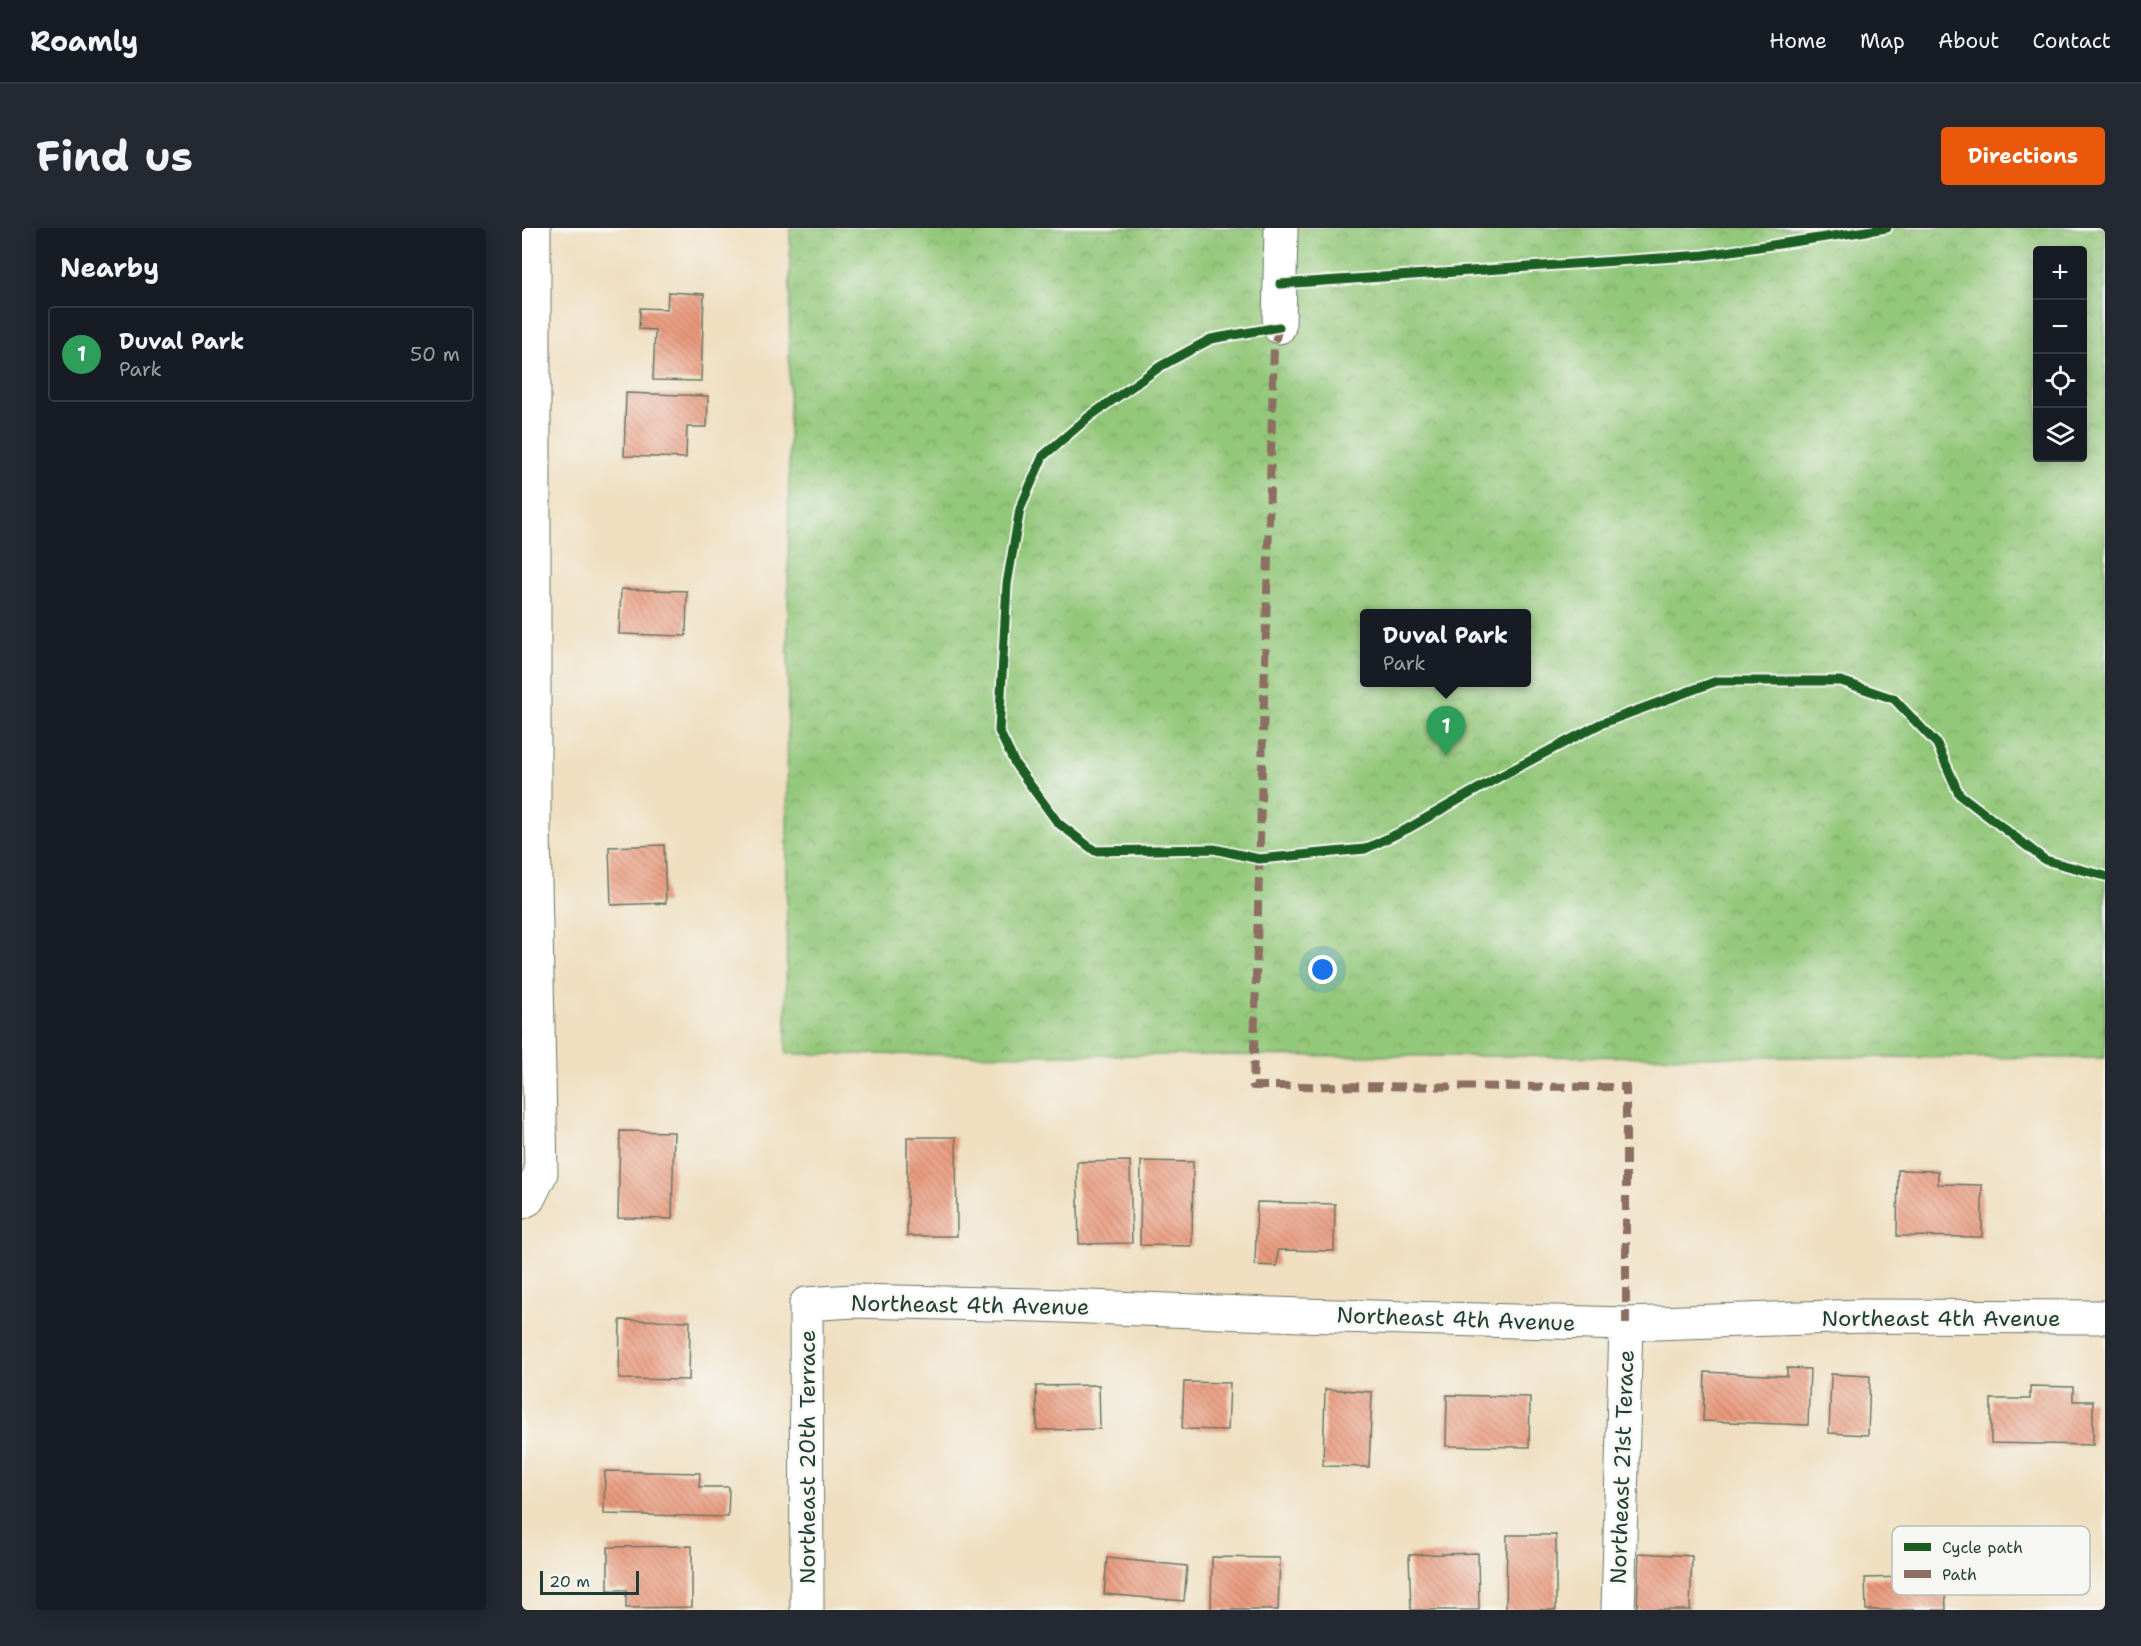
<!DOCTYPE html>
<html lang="en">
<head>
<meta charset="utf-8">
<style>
	body { margin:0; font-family:"Shantell Sans",sans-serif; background:#242831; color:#f1f3f6 }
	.controls { position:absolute; right:18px; top:18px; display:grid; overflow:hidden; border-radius:6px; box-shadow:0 3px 15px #0003 }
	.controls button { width:54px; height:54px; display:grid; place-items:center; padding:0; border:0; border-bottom:2px solid #363941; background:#171b24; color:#f1f3f6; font:30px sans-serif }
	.scale { position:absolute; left:18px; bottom:15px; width:99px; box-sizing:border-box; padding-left:6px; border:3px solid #1f3d34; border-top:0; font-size:16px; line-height:21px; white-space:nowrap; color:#1f3d34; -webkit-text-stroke:4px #f6f6f2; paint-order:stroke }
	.you { position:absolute; left:801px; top:742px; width:21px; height:21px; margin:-15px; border:4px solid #fff; border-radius:50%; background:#1a73e8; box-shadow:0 0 0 9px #1a73e833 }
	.badge { display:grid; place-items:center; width:39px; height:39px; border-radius:50%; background:#ea580c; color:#fff; font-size:20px; font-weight:700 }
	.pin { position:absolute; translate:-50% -50px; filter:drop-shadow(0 2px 3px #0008) }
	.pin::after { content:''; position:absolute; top:32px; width:21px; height:18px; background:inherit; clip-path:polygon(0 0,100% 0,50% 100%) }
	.popup { position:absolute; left:838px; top:381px; width:171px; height:78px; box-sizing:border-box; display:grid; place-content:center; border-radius:6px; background:#171b24; filter:drop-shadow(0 2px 4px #0005); font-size:20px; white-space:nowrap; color:#9ea1a6 }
	.popup b { font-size:22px; color:#f1f3f6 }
	.popup::after { content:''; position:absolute; left:50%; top:100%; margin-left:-12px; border:12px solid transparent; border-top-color:#171b24 }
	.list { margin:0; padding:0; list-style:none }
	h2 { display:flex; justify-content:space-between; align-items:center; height:78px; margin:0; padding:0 24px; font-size:26px }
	h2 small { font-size:20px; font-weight:400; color:#9ea1a6 }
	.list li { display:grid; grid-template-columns:39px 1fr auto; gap:18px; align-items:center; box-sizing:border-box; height:96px; margin:0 12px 12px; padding:0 12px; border:2px solid #363941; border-radius:6px }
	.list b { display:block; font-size:22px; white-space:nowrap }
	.list p { margin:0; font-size:20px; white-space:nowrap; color:#9ea1a6 }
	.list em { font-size:20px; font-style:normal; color:#9ea1a6 }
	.icon { flex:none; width:33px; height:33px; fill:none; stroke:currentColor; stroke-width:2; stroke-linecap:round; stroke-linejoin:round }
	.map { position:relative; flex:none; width:1583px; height:1382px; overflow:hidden; border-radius:6px }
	header { display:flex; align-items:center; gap:36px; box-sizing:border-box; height:84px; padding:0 30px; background:#171b24; border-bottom:2px solid #363941 }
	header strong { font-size:28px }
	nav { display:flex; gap:33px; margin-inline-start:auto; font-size:21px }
	.intro { display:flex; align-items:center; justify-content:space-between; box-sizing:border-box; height:144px; padding:0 36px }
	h1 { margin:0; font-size:42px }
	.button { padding:15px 27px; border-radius:6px; background:#ea580c; color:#fff; font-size:21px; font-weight:700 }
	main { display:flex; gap:36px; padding:0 36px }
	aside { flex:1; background:#171b24; border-radius:6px; box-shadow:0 3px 15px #0003 }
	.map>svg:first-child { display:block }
	.park { fill:url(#park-crowns); stroke:#598256; stroke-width:1.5; fill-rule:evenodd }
	.building { fill:url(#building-back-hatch) }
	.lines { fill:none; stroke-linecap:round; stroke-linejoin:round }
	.minor-casing { stroke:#687665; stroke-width:35 }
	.minor { stroke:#fff; stroke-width:33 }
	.quiet { stroke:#8d6e63; stroke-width:8; stroke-dasharray:15 8; stroke-linecap:butt }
	.cycleway-casing { stroke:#f6f6f2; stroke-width:13 }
	.cycleway { stroke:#1b5e20; stroke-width:9 }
	.labels { text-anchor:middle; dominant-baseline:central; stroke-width:4.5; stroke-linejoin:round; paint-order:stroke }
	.street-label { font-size:22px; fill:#1f3d34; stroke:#f6f6f2 }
	.key { fill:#f6f6f2; stroke:#b6beb9; stroke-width:1.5 }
	.key-label { font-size:16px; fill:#1f3d34 }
</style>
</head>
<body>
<header>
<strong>Roamly</strong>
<nav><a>Home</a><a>Map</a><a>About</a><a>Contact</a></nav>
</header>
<div class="intro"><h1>Find us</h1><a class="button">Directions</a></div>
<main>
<aside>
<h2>Nearby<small></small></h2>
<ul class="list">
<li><span class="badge" style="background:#2e9e5b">1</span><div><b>Duval Park</b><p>Park</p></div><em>50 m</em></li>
</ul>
</aside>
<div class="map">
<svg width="1583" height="1382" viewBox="0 0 1583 1382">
	<defs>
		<pattern id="park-crowns" width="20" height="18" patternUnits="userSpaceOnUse" patternTransform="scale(1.5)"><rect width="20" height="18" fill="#93c779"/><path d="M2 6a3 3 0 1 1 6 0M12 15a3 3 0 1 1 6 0" fill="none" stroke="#77a364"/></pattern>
		<pattern id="building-back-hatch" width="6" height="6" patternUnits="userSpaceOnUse" patternTransform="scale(1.5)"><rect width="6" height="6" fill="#ea997c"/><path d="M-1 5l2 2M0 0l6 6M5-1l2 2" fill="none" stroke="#bd7e66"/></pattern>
	</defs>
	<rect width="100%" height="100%" fill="#f6f6f2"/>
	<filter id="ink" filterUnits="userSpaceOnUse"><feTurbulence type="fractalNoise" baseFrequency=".0167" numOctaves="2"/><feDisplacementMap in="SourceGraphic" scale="12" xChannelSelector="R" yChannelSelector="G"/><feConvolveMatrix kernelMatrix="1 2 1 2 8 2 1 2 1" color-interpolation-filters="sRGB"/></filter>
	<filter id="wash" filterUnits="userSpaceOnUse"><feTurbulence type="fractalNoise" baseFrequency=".008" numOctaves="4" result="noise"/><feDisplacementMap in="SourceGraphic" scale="24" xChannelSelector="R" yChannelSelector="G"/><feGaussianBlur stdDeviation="1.35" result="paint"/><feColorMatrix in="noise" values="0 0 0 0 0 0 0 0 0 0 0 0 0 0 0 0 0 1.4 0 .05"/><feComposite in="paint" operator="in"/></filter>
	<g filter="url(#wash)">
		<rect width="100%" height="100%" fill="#efdfc0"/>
		<path class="park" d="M 268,0 L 1583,0 L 1583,830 L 264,826 ZM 1516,22 L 1560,22 L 1560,230 L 1516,230 ZM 843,386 L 1005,386 L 1005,454 L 843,454 Z"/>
		<g id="blocks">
			<path class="building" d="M 146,64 L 182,66 L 179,153 L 131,152 L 133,102 L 117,101 L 118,80 L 145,81 Z
				M 104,165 L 186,168 L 185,199 L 165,199 L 164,230 L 102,228 Z
				M 99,361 L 165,363 L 164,408 L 97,406 Z
				M 142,617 L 144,675 L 89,677 L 87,619 Z
				M 98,903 L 152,904 L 150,991 L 96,990 Z
				M 385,909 L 434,909 L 435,1008 L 385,1008 Z
				M 608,933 L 610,1015 L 557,1016 L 555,934 Z
				M 619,933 L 671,934 L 670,1018 L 618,1017 Z
				M 1376,942 L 1416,943 L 1416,956 L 1460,957 L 1460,1009 L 1375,1008 Z
				M 735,974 L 813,976 L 812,1023 L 756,1022 L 755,1038 L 733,1037 Z
				M 98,1092 L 168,1093 L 167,1152 L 97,1151 Z
				M 1265,1140 L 1288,1141 L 1286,1197 L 1181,1193 L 1183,1144 L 1265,1148 Z
				M 1309,1146 L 1348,1148 L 1346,1207 L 1307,1205 Z
				M 662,1154 L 708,1155 L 706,1202 L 660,1201 Z
				M 577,1157 L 578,1201 L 515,1202 L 514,1158 Z
				M 1508,1158 L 1551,1159 L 1551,1173 L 1571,1173 L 1571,1217 L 1469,1215 L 1469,1171 L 1508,1171 Z
				M 803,1161 L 850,1164 L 847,1239 L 801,1238 Z
				M 925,1167 L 1008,1169 L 1007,1219 L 924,1218 Z
				M 83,1243 L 178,1245 L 177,1259 L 207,1259 L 206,1289 L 82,1286 Z
				M 985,1307 L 1034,1307 L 1034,1382 L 984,1382 Z
				M 170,1318 L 170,1379 L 104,1380 L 104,1362 L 86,1362 L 86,1319 Z
				M 956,1325 L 957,1382 L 889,1382 L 887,1327 Z
				M 1117,1325 L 1170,1328 L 1168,1382 L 1115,1382 Z
				M 690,1329 L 758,1330 L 756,1382 L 689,1382 Z
				M 585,1330 L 665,1338 L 662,1373 L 582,1366 Z
				M 1423,1348 L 1424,1382 L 1344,1382 L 1343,1350 Z"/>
		</g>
	</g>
	<g filter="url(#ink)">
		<use href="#blocks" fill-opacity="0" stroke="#687665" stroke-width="1.5"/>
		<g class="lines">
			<defs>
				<path id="minor" d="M 757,99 L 759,0
					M 0,974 L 6,971 L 19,945 L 12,603 L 12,0
					M 285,1382 L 284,1076 L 331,1073 L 515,1077 L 779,1087 L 1104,1096 L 1342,1088 L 1583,1089
					M 1096,1382 L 1104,1096"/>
			</defs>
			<use href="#minor" class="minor-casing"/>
			<use href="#minor" class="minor"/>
			<path class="quiet" d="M 757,99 L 752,118 L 731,858 L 1104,859 L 1104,1096"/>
			<defs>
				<path id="cycleway" d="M 758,56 L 1182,27 L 1365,0
					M 757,99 L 689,111 L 639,138 L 568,188 L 521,228 L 498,281 L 485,356 L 477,503 L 493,536 L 536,595 L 573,623 L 692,621 L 737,631 L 843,621 L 885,601 L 977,549 L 1078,496 L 1195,453 L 1319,453 L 1372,471 L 1415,516 L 1437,566 L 1523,632 L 1583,648"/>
			</defs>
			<use href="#cycleway" class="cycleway-casing"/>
			<use href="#cycleway" class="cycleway"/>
		</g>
	</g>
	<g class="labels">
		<g class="street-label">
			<text transform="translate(448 1077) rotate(1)">Northeast 4th Avenue</text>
			<text x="1419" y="1090">Northeast 4th Avenue</text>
			<text transform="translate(934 1091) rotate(2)">Northeast 4th Avenue</text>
			<text transform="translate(285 1229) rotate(-90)">Northeast 20th Terrace</text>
			<text transform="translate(1100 1239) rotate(-88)">Northeast 21st Terace</text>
		</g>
	</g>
	<rect x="1370" y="1298" width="198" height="69" rx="9" class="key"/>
	<rect x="1382" y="1315" width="27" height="8" fill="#1b5e20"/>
	<rect x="1382" y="1342" width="27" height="8" fill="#8d6e63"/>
	<g class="key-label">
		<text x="1420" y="1325">Cycle path</text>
		<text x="1420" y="1352">Path</text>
	</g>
</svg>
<div class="controls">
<button>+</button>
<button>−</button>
<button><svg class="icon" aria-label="locate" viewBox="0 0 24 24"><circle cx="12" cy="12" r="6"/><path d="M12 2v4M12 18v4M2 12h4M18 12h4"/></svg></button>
<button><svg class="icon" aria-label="layers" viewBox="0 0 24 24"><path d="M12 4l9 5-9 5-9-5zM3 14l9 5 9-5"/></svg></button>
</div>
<div class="scale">20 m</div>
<div class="you"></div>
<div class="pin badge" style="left:924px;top:528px;background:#2e9e5b">1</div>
<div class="popup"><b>Duval Park</b>Park</div>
</div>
</main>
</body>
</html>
